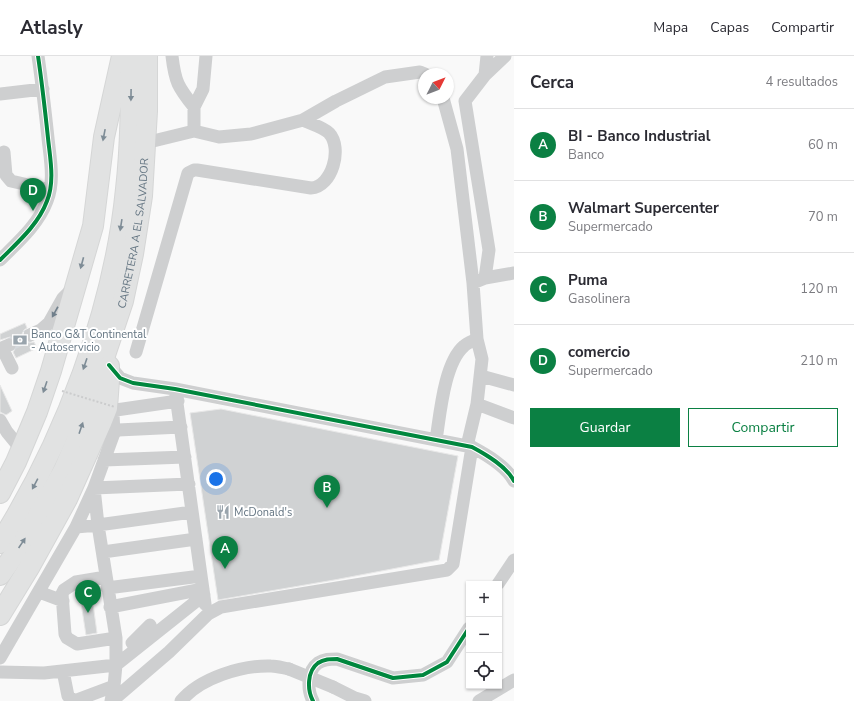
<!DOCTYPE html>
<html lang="es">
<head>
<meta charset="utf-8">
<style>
	body { margin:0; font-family:"Nunito Sans",sans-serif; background:#f2f2f3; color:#2b2b33 }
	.controls { position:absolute; right:12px; bottom:12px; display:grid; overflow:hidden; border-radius:0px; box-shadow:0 1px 3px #0004 }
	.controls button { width:36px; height:36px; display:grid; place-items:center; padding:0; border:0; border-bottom:1px solid #e1e1e2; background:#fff; color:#2b2b33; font:20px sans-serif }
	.compass { position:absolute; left:418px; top:12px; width:36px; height:36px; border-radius:50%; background:#fff; box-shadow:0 1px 3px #0004; rotate:48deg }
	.you { position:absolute; left:216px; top:423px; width:14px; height:14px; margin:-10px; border:3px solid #fff; border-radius:50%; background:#1a73e8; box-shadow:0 0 0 6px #1a73e833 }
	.badge { display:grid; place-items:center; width:26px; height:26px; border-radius:50%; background:#0b8043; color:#fff; font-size:13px; font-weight:700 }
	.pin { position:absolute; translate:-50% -33px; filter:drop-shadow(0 1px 2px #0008) }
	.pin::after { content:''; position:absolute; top:21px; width:14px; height:12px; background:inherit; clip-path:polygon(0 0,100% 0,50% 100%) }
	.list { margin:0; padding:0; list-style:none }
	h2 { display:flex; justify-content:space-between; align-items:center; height:52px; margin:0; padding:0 16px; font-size:17px }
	h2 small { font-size:13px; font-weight:400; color:#7c7c81 }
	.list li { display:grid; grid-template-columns:26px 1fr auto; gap:12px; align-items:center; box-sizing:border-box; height:72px; padding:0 16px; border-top:1px solid #e1e1e2 }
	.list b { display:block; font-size:15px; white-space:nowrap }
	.list p { margin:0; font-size:13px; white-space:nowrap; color:#7c7c81 }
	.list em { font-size:13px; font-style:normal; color:#7c7c81 }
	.actions { display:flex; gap:8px; padding:12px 16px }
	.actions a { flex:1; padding:9px 0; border:1px solid #0b8043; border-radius:0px; text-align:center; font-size:14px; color:#0b8043 }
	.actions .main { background:#0b8043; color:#fff }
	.icon { flex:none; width:22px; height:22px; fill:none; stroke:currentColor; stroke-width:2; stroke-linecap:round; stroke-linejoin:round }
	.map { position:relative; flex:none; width:514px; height:645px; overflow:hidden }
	header { display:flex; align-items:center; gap:24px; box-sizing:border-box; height:56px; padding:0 20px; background:#fff; border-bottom:1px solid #e1e1e2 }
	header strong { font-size:19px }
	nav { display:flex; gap:22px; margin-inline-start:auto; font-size:14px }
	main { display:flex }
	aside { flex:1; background:#fff }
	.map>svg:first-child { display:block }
	.building { fill:#d0d2d3; stroke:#e8e8e8 }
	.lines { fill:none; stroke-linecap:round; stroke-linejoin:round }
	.minor-tunnel { stroke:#d4d8dc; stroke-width:13; stroke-dasharray:13 6; stroke-linecap:butt }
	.highway-casing { stroke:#d5d6d6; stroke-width:22 }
	.minor { stroke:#cecfd0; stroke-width:13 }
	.highway { stroke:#e1e2e2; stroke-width:20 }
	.path-bridge { stroke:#cbcccd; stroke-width:2; stroke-dasharray:2 2; stroke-linecap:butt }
	.minor-bridge { stroke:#cecfd0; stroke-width:13 }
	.cycleway-casing { stroke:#fff; stroke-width:6 }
	.cycleway { stroke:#00873e; stroke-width:4 }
	.oneway { fill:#7e8c96 }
	.oneway2 { fill:#707f8b }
	.labels { text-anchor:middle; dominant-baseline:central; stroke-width:4; stroke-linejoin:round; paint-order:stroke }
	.street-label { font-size:11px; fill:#657683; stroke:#fff }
	.poi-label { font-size:11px; fill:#657683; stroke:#fff; text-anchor:start }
</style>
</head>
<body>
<header>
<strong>Atlasly</strong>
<nav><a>Mapa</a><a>Capas</a><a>Compartir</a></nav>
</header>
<main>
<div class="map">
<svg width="514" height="645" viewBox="0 0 514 645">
	<rect width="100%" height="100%" fill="#f9f9f9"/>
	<path class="building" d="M 25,267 L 27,272 L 24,274 L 22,278 L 23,283 L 29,287 L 34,286 L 37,292 L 16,302 L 13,296 L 17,290 L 16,286 L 13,282 L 10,281 L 0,284 L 0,278 Z
		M 0,329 L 12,355 L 6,359 L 0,356 Z
		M 221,353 L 458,400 L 439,504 L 334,524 L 218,544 L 190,357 Z
		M 91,533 L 97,577 L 86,579 L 79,534 Z"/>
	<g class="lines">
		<path class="minor-tunnel" d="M 9,289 L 30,279"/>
		<defs>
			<g id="highway">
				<path d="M 0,437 L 16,406 L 37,356 L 51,315 L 93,170 L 104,81 L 122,0"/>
				<path d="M 0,487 C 65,384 114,254 126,133 C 131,89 131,44 131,0"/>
				<path id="s1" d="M 0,519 L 24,485 L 64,414 L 76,386 L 123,245 L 133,198 L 142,140 L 147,55 L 147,0"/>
				<path d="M 0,559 L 30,510 L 67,443 L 101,367 L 107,352 L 109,324 L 109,310"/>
			</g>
		</defs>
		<use href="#highway" class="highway-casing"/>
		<path class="minor" d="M 172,0 C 175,26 178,31 194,51
			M 485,19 L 505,0
			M 0,38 L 43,33
			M 443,42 L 457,93 L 473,227 L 477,283 L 482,303 L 477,348 L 467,390
			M 194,75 L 219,81 L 251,78 L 303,64 L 336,45 L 385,21 L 420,16 L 425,18
			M 145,87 L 194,75 L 194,51 L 203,33 L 206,0
			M 4,96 L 6,119 L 11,125 L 50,134
			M 0,204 C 18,186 38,169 47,145 C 55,125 50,102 48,82 C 45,54 42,27 38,0
			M 485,222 L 514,217
			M 473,227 L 485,222 L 489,194 L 465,45 L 485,19 L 487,0
			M 30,279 L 41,274 L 49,267 L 63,242 L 71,234
			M 9,289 L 2,292 L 12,312
			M 136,296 L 188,117 L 194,114 L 197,114 L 311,132 C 332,131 343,92 329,77 C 323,71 311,68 303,64
			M 109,309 L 120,322 L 133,327 L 175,333 L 472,391 C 487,399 506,410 514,425
			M 481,320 L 514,329
			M 175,333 L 205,548
			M 477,348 L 514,362
			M 0,364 L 7,376 L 21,393
			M 114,377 L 113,358 L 116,354 L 178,345
			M 436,384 C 440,359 444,307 464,290 C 467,287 473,285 477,283
			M 104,404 L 185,401
			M 76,471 L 98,469 L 192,456
			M 103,496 L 196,483
			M 106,521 L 76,526 L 64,534 L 62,538 L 65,578 L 67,582 L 77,588 L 116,582
			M 498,528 L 514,504
			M 107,532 L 201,520
			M 39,536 L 63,545
			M 110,551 L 203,533
			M 132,587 L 150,569
			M 0,602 L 76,471 L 94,432 L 114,377 L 118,374 L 181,371
			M 63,615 L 68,640 L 74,645
			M 0,616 L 44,617 L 116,609 L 204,539
			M 333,631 L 355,642 L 365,645
			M 74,645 L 114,630
			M 111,645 L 114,630 L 116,609 L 116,582 L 98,469 L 94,432 L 189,428
			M 112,645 L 169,596 L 208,558 L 221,551 L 447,514 L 453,508 L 472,391
			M 181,645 C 200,622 242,609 271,610 C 277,610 283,612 289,613
			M 313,645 C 307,634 307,615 318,607 C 324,603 330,603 337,603 L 393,622 L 423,619 L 447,606 L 469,572
			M 479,645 L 514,624"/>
		<use href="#highway" class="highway"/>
		<path class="path-bridge" d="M 62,335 L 115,351"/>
		<path class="minor-bridge" d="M 289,613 L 333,631"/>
		<defs>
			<path id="cycleway" d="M 0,204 C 18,186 38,169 47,145 C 55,125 50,102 48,82 C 45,54 42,27 38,0
				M 109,309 L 120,322 L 133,327 L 175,333 L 472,391 C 487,399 506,410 514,425
				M 313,645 C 307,634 307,615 318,607 C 324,603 330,603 337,603 L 393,622 L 423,619 L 447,606 L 469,572"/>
		</defs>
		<use href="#cycleway" class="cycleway-casing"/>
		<use href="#cycleway" class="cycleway"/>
	</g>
	<defs><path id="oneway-solid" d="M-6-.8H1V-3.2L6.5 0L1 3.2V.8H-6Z"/></defs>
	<g class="oneway">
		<use href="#oneway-solid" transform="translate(131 39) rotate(91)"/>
		<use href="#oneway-solid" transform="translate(104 79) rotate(101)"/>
		<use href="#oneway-solid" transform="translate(121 169) rotate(99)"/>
		<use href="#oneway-solid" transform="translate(82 207) rotate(105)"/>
		<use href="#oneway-solid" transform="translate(85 308) rotate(109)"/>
		<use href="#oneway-solid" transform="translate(45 331) rotate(109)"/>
		<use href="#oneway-solid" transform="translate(81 372) rotate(-71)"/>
		<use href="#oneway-solid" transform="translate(35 428) rotate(118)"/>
		<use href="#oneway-solid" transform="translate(22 487) rotate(-56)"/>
	</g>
	<use class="oneway2" href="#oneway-solid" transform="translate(55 256) rotate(119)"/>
	<defs>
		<symbol id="bank-bare" viewBox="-9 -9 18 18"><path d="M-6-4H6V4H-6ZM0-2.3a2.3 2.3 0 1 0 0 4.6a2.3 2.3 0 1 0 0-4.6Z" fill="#99a4ac" stroke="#fff" stroke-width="2.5" paint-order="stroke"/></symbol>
		<symbol id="restaurant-bare" viewBox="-9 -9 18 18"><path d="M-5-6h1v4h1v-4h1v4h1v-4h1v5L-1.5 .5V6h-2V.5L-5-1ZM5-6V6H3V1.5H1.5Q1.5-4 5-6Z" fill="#99a4ac" stroke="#fff" stroke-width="2.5" paint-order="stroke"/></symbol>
	</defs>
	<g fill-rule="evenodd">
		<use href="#bank-bare" x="10" y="274" width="20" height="20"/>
		<use href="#restaurant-bare" x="213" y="446" width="20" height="20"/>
	</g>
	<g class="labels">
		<g class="street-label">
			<text stroke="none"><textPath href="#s1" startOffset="371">CARRETERA A EL SALVADOR</textPath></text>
		</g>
		<g class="poi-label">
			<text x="31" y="278">Banco G&amp;T Continental<tspan x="31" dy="13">- Autoservicio</tspan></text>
			<text x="234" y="456">McDonald's</text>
		</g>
	</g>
</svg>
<div class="controls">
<button>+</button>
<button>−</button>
<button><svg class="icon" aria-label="locate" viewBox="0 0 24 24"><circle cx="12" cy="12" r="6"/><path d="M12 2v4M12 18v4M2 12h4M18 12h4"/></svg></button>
</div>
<svg class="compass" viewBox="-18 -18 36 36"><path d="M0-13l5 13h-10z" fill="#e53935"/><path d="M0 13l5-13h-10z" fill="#7c7c81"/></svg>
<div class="you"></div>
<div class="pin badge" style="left:225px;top:513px">A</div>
<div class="pin badge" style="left:327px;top:452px">B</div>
<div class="pin badge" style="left:88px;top:557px">C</div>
<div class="pin badge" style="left:33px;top:155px">D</div>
</div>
<aside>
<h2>Cerca<small>4 resultados</small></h2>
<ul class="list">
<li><span class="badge">A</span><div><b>BI - Banco Industrial</b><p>Banco</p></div><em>60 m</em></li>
<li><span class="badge">B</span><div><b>Walmart Supercenter</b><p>Supermercado</p></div><em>70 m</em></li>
<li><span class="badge">C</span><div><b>Puma</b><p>Gasolinera</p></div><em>120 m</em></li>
<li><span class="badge">D</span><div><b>comercio</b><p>Supermercado</p></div><em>210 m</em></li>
</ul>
<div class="actions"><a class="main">Guardar</a><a>Compartir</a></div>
</aside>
</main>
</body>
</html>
